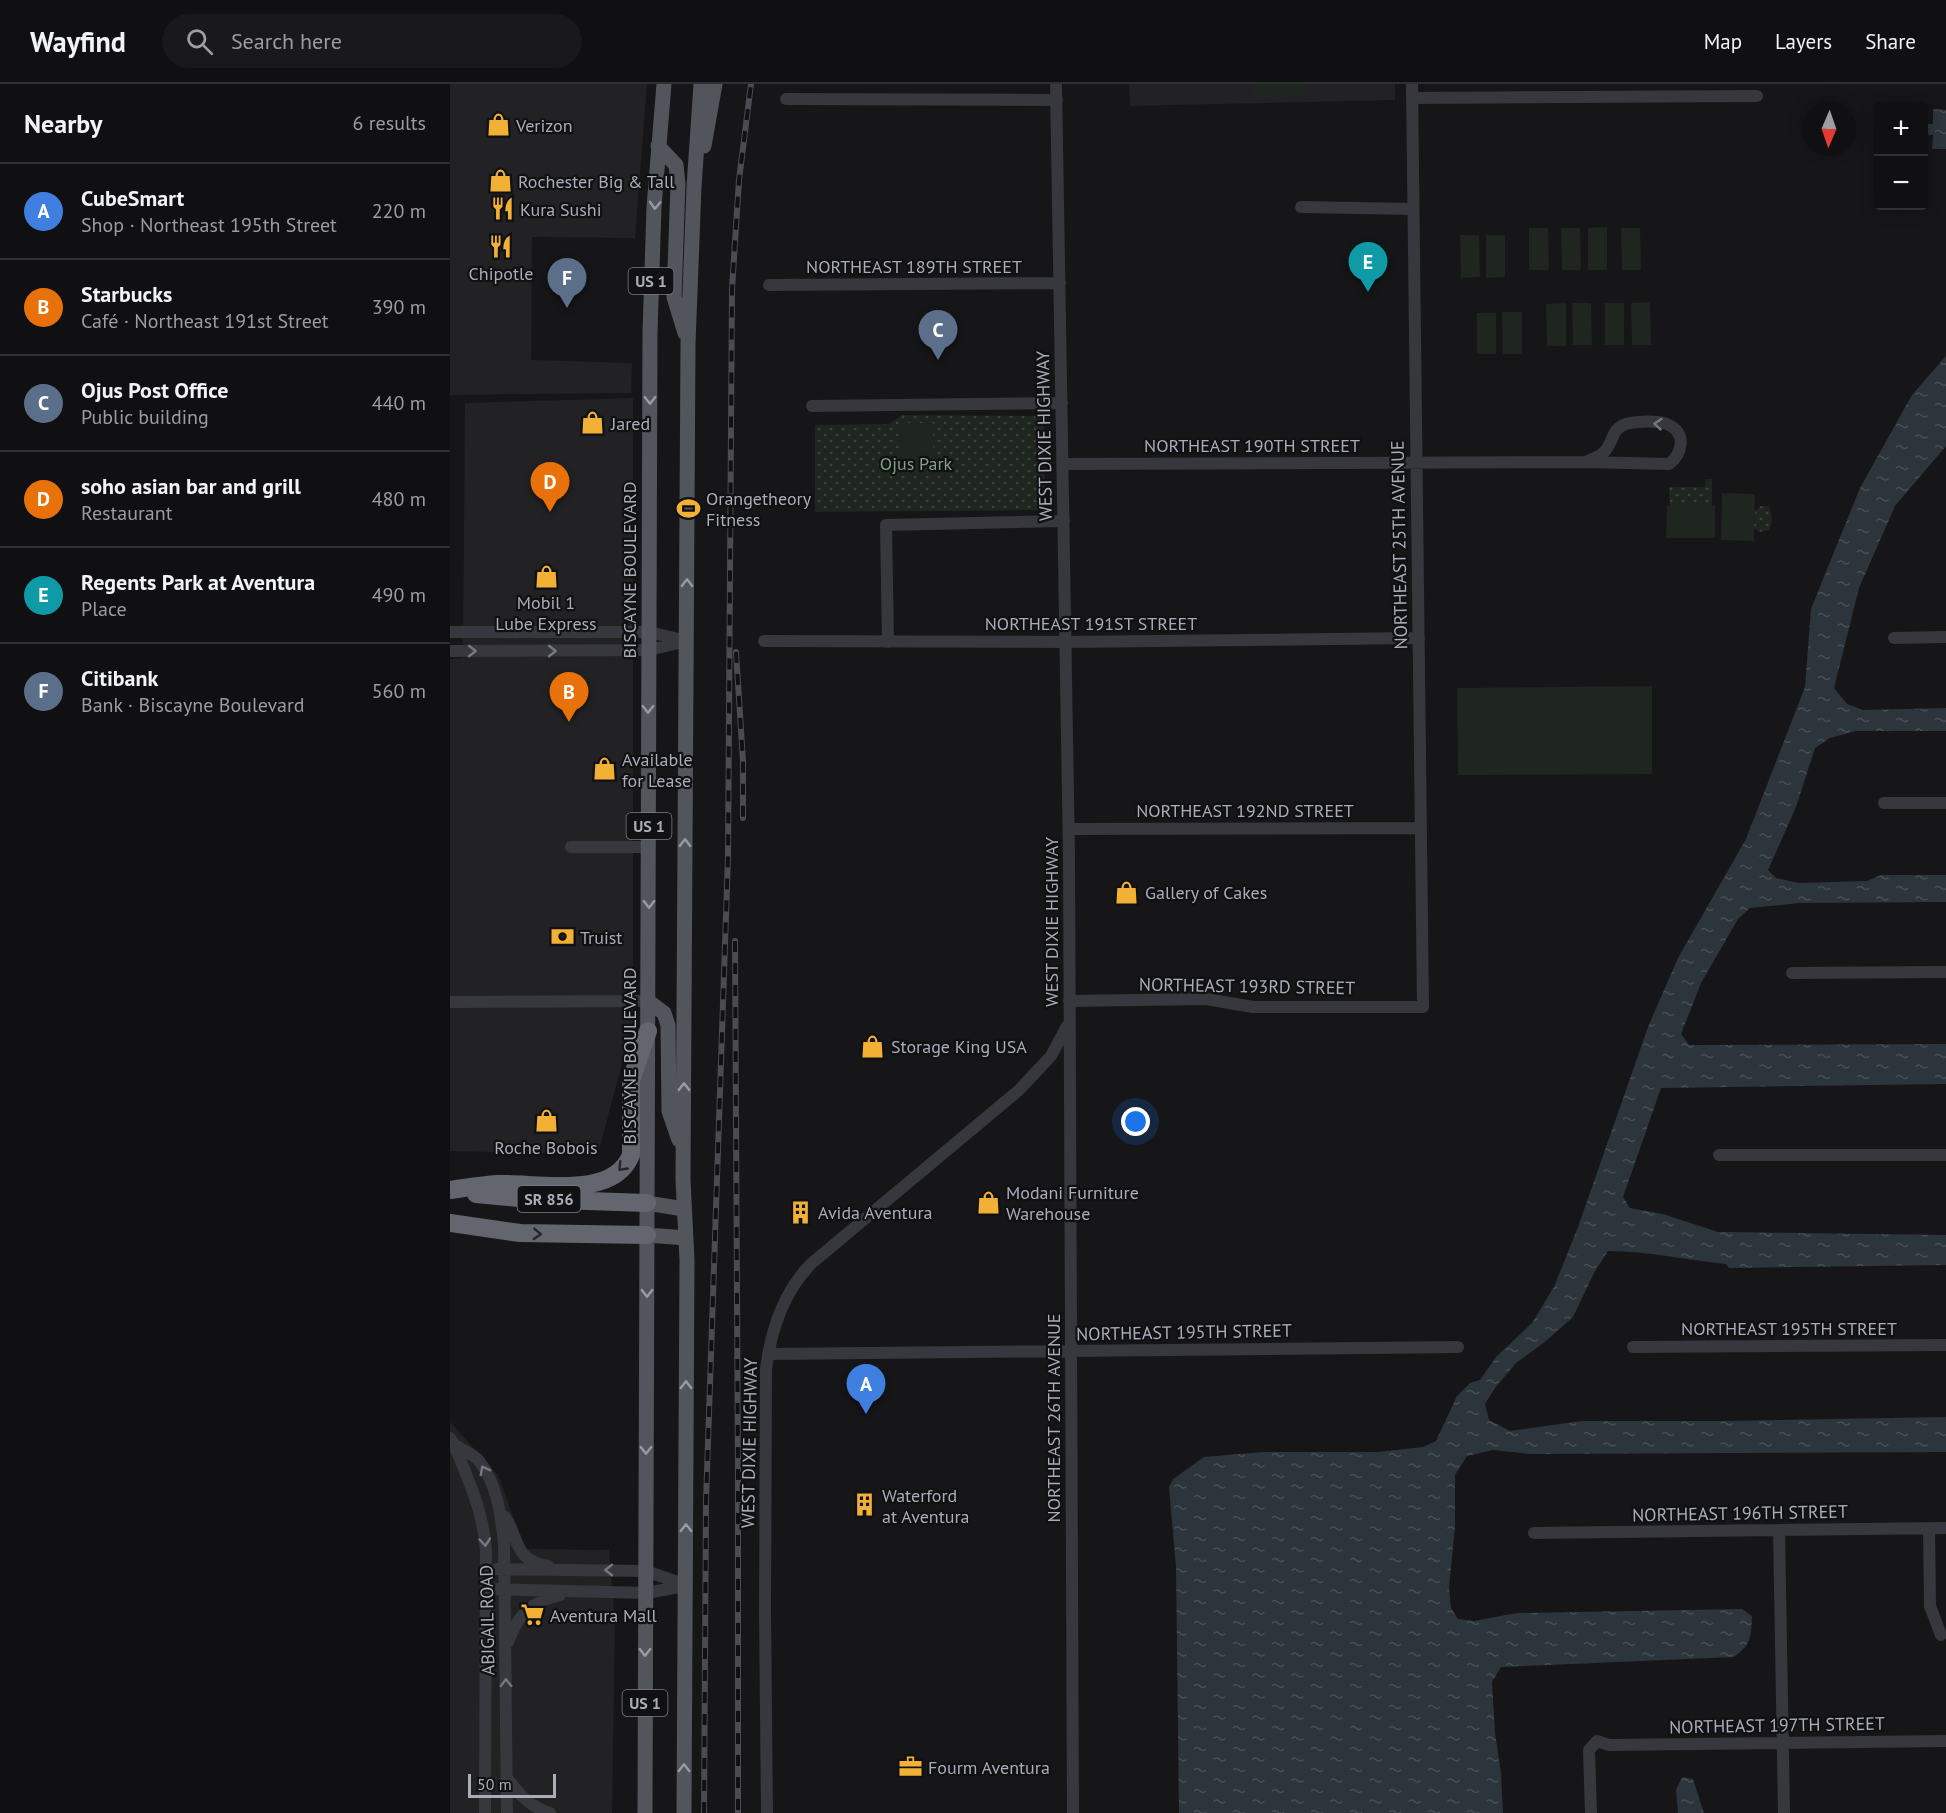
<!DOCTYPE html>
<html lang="en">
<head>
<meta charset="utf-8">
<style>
	body { margin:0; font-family:"PT Sans",sans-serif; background:#19191b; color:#f1f3f6 }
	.controls { position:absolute; right:18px; top:18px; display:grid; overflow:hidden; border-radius:6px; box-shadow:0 3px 15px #0003 }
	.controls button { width:54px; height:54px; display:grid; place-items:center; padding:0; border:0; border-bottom:2px solid #303032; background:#101012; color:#f1f3f6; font:30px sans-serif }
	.compass { position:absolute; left:1352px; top:18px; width:54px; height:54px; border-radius:50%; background:#101012; box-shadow:0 3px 15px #0003; rotate:182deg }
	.scale { position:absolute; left:18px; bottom:15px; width:88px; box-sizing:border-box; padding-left:6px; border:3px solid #a8adb8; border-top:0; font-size:16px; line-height:21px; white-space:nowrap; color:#a8adb8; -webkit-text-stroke:4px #111113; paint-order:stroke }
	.you { position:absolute; left:686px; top:1038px; width:21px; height:21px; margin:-15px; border:4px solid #fff; border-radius:50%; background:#1a73e8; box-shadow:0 0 0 9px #1a73e833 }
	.badge { display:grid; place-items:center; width:39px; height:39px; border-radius:50%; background:#f2b134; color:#fff; font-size:20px; font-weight:700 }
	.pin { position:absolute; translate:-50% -50px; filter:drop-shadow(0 2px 3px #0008) }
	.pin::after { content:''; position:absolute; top:32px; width:21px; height:18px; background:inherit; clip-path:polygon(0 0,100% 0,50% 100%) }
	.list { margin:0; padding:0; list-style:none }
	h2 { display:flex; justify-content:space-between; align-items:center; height:78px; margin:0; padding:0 24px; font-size:26px }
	h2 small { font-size:20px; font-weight:400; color:#9c9d9f }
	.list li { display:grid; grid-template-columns:39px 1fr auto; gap:18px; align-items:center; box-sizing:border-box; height:96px; padding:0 24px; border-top:2px solid #303032 }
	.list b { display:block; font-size:22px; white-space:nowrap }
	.list p { margin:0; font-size:20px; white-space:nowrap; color:#9c9d9f }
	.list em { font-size:20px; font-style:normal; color:#9c9d9f }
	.icon { flex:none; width:33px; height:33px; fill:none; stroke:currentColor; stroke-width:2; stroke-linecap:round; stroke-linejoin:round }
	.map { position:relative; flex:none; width:1496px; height:1729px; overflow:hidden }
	header { display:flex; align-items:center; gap:36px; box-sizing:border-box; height:84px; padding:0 30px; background:#101012; border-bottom:2px solid #303032 }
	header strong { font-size:28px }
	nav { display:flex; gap:33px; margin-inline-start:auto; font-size:21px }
	.search { width:420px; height:54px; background:#19191b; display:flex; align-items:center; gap:15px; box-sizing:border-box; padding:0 21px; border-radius:33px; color:#9c9d9f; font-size:22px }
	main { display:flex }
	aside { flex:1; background:#101012 }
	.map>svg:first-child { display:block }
	.built { fill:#222225 }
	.grass { fill:url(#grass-dots) }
	.pitch { fill:#1e261f }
	.water { fill:url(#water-ripples) }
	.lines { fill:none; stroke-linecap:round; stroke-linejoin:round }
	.minor { stroke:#37383d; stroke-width:12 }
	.major { stroke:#53555c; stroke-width:15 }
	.highway { stroke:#63666e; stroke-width:18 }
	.rail-casing { stroke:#4a4c52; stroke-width:6 }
	.rail { stroke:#111113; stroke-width:4; stroke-dasharray:11; stroke-linecap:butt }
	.oneway { stroke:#979ba6 }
	.oneway2 { stroke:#757881 }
	.oneway3 { stroke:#26262a }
	.labels { text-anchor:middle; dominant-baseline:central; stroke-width:4.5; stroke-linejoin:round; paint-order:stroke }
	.shield { fill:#111113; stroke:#7b7e86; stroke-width:1.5 }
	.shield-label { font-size:16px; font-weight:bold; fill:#a8adb8 }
	.poi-label { font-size:18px; fill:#a8adb8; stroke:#111113; text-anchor:start }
	.street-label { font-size:18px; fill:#a8adb8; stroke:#111113 }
	.park-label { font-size:18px; fill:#7fa381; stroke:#111113 }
</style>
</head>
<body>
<header>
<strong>Wayfind</strong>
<div class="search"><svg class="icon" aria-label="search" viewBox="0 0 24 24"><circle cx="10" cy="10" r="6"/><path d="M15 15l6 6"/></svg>Search here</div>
<nav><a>Map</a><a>Layers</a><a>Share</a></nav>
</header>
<main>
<aside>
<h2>Nearby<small>6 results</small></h2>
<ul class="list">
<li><span class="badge" style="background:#3f7fe0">A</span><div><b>CubeSmart</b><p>Shop · Northeast 195th Street</p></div><em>220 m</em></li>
<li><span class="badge" style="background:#e8710a">B</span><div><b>Starbucks</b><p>Café · Northeast 191st Street</p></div><em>390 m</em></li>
<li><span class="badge" style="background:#5c6f8a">C</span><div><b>Ojus Post Office</b><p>Public building</p></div><em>440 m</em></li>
<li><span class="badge" style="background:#e8710a">D</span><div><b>soho asian bar and grill</b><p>Restaurant</p></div><em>480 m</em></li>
<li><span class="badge" style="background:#0f9aa8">E</span><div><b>Regents Park at Aventura</b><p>Place</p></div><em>490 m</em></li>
<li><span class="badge" style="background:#5c6f8a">F</span><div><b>Citibank</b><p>Bank · Biscayne Boulevard</p></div><em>560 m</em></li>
</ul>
</aside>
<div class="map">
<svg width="1496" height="1729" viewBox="0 0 1496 1729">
	<defs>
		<pattern id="grass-dots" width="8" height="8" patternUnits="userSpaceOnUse" patternTransform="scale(1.5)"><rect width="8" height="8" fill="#1e261f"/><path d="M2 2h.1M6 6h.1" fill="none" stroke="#3c433d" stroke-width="1.8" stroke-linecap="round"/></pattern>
		<pattern id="water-ripples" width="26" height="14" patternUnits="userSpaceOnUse" patternTransform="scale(1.5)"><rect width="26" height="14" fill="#2c353c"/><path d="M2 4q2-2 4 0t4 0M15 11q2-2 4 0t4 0" fill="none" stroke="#485056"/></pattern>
	</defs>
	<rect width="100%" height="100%" fill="#161618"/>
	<path class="built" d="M 0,0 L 197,0 L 185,154 L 82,153 L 81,276 L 182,279 L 181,309 L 0,311 Z
		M 679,0 L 945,0 L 945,16 L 680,22 Z
		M 183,314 L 183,938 L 148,1070 L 0,1067 L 0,575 L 13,574 L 15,319 Z
		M 0,1338 L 48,1391 L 75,1465 L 159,1466 L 165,1538 L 162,1729 L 0,1729 Z"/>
	<path class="grass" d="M 452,331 L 594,332 L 595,426 L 365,428 L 365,341 L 433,340 L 439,340 Z
		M 1255,395 L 1262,395 L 1262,422 L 1220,422 L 1219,403 L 1255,403 Z
		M 1311,422 L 1318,422 C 1323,429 1322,440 1319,446 L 1309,448 L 1304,444 L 1305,427 Z"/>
	<path class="pitch" d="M 804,0 L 855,0 L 855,13 L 804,13 Z
		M 1157,143 L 1157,186 L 1138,186 L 1138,144 Z
		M 1079,144 L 1098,144 L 1099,186 L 1079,186 Z
		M 1111,144 L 1130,144 L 1131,186 L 1112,186 Z
		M 1171,144 L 1190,144 L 1191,186 L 1172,186 Z
		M 1010,151 L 1029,151 L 1030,193 L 1011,194 Z
		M 1036,151 L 1055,151 L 1055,193 L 1036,194 Z
		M 1200,218 L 1201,261 L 1182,261 L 1181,219 Z
		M 1116,219 L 1116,262 L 1097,262 L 1096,220 Z
		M 1122,219 L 1141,219 L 1142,261 L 1123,261 Z
		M 1155,219 L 1174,219 L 1174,261 L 1155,261 Z
		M 1052,228 L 1072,228 L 1072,270 L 1053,270 Z
		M 1027,229 L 1046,229 L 1046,270 L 1027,270 Z
		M 451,339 L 483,339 L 484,392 L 452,392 Z
		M 1272,409 L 1305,410 L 1304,457 L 1271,456 Z
		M 1217,422 L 1265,422 L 1265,454 L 1216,454 Z
		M 1202,602 L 1202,690 L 1008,691 L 1007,604 Z"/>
	<path class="water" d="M 1483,25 L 1496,26 L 1496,65 L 1482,65 L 1483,51 L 1474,51 L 1474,27 L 1476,27 L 1475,40 L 1483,40 Z
		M 1496,272 L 1496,362 L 1445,422 L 1409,504 L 1384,604 L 1397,620 L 1413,626 L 1496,624 L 1496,647 L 1406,647 L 1380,654 L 1365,664 L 1346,723 L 1318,786 L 1326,794 L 1349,799 L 1417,797 L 1431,791 L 1496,791 L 1496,818 L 1349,819 L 1300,824 L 1288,835 L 1251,899 L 1231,950 L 1239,961 L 1496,960 L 1496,1000 L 1211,1004 L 1173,1113 L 1180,1124 L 1213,1130 L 1268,1148 L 1496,1151 L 1496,1181 L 1279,1184 L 1276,1180 C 1236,1176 1198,1167 1158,1167 L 1144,1189 L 1123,1233 L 1096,1257 L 1066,1279 L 1045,1304 L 1035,1320 L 1039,1336 L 1060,1347 L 1132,1337 L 1273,1337 L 1496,1333 L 1496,1368 L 1081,1370 L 1043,1366 L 1017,1372 L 1005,1391 L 1005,1442 L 999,1504 L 1001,1524 L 1008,1535 L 1024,1537 L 1067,1529 L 1292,1525 L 1302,1532 C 1301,1552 1302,1560 1284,1573 L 1051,1583 L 1042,1598 L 1045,1649 L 1051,1689 L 1053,1729 L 729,1729 L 726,1483 L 719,1403 L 723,1395 L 754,1373 L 813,1368 L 928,1368 L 973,1363 L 986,1357 L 1007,1312 L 1020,1299 L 1030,1296 L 1046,1273 L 1082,1239 L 1104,1203 L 1128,1143 L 1198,943 L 1228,874 L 1296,755 L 1355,603 L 1361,525 L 1410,404 L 1462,311 Z
		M 1232,1693 L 1243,1695 L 1254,1729 L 1228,1729 L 1226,1706 Z"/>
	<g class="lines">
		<path class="minor" d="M 606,0 L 619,772 L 623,1729
			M 962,14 L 1307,12
			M 336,15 L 607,16
			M 851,123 L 963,125
			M 319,201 L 610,199
			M 362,322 L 612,319
			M 613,380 L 1136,378 L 1219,380 C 1232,370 1237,350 1219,341 C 1209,336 1187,337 1176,340 C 1160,345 1164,360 1153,369 C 1149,373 1141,375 1136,378
			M 0,548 L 199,548 L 237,557
			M 1444,554 L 1496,553
			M 314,557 L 616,558 L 969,554
			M 438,558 L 436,441 L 614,437
			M 0,567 L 199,566 L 233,558
			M 1434,719 L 1496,719
			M 619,745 L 971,744
			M 121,763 L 199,763
			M 1342,889 L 1496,888
			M 619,917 L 756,915 L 803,923 L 973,923 L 962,0
			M 0,918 L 198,917
			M 1269,1071 L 1496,1071
			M 1183,1263 L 1496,1261
			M 318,1270 L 1008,1263
			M 0,1354 C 7,1364 9,1374 14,1385 C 25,1412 34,1437 36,1467 L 35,1729
			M 5,1361 C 12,1366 24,1370 29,1377 C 47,1399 51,1432 54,1459 L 57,1729
			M 55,1433 C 70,1455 63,1476 98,1482
			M 1479,1444 L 1480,1522 L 1491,1551
			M 1329,1446 L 1334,1729
			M 1084,1449 L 1496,1444
			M 47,1485 L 196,1487 L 236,1501
			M 36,1505 L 196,1509 L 235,1502
			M 58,1558 C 69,1529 80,1519 110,1511
			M 57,1694 C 69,1710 80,1723 100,1729
			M 317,1729 L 315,1529 L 316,1285 C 321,1245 333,1208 362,1179 L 569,1006 L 601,972 L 617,942
			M 1141,1729 L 1139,1666 L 1147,1657 L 1159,1661 L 1496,1657"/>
		<path class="major" d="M 208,62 L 226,81 L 228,100 L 224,213 L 235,249
			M 254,62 L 265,0
			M 198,917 L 214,929 L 218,941 L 219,1027 L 229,1056
			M 197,1119 L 234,1125
			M 197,1151 L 236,1154
			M 195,1729 L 200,249 L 204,123 L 214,0
			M 234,1729 L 237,1176 L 233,1096 L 238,260 L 244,103 L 251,0"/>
		<path class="highway" d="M 0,1106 C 15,1104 31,1101 47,1100 C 84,1098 163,1117 181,1071 L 181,996 L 198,947
			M 26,1110 L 80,1115 L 197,1119
			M 0,1139 L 70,1149 L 197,1151"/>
		<defs>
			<path id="rail" d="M 286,568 L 293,677 L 293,734
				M 285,857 L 288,1391 L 288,1729
				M 254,1729 L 256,1417 L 278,773 L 282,205 L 289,96 L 301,0"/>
		</defs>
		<use href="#rail" class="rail-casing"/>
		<use href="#rail" class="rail"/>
	</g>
	<defs><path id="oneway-chevron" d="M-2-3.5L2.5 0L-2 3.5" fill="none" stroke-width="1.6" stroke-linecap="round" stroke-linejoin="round" transform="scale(1.5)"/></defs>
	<g class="oneway">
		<use href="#oneway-chevron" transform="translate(205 121) rotate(93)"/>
		<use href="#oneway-chevron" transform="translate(200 316) rotate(90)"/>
		<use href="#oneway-chevron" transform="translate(237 499) rotate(-90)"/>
		<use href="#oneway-chevron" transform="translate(198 625) rotate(90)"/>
		<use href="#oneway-chevron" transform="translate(235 759) rotate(-89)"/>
		<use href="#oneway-chevron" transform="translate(199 820) rotate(90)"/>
		<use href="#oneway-chevron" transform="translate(234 1003) rotate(-90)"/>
		<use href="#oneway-chevron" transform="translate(197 1209) rotate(90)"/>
		<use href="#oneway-chevron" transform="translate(236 1301) rotate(-90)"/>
		<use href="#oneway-chevron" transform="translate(196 1366) rotate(90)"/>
		<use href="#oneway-chevron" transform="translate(236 1444) rotate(-90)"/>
		<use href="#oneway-chevron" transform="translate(195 1568) rotate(90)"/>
		<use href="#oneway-chevron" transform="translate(234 1684) rotate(-90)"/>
	</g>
	<g class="oneway2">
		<use href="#oneway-chevron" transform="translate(1208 340) rotate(-175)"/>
		<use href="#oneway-chevron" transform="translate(22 567)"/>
		<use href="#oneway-chevron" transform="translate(102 567)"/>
		<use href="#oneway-chevron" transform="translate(34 1386) rotate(-118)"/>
		<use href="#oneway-chevron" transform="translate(35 1458) rotate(85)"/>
		<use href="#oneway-chevron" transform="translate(159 1486) rotate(-180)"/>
		<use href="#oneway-chevron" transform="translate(56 1599) rotate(-91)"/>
	</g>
	<g class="oneway3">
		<use href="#oneway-chevron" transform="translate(172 1083) rotate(134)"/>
		<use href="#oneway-chevron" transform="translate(87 1150) rotate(3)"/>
	</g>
	<defs>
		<symbol id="shop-bare" viewBox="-9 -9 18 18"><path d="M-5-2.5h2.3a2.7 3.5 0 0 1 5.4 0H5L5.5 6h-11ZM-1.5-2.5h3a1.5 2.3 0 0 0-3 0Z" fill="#f2b134" stroke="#111113" stroke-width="2.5" paint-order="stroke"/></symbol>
		<symbol id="restaurant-bare" viewBox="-9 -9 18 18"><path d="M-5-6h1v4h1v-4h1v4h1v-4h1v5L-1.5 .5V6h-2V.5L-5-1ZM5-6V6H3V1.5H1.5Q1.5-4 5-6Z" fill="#f2b134" stroke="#111113" stroke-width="2.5" paint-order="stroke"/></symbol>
		<symbol id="stadium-bare" viewBox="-9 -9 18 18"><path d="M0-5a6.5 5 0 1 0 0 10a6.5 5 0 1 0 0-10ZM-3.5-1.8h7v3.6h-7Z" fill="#f2b134" stroke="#111113" stroke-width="2.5" paint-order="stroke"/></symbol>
		<symbol id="bank-bare" viewBox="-9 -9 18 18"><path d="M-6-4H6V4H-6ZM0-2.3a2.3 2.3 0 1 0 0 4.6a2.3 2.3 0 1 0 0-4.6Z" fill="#f2b134" stroke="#111113" stroke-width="2.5" paint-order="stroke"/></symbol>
		<symbol id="building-bare" viewBox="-9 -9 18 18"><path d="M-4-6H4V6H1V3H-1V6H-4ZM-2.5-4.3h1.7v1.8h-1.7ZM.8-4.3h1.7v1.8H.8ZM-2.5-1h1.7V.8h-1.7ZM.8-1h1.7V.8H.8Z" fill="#f2b134" stroke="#111113" stroke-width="2.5" paint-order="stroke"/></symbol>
		<symbol id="supermarket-bare" viewBox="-9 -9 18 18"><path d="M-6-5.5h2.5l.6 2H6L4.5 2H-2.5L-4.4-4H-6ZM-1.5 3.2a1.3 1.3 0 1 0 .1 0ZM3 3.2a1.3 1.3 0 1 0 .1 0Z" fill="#f2b134" stroke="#111113" stroke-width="2.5" paint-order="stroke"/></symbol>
		<symbol id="office-bare" viewBox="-9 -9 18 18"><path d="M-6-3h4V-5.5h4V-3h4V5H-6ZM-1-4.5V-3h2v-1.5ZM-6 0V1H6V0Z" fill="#f2b134" stroke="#111113" stroke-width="2.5" paint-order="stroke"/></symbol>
	</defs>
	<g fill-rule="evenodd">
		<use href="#shop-bare" x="32" y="24" width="33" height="33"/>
		<use href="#shop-bare" x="34" y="80" width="33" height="33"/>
		<use href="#restaurant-bare" x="36" y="108" width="33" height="33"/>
		<use href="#restaurant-bare" x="34" y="146" width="33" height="33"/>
		<use href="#shop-bare" x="126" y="322" width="33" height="33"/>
		<use href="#stadium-bare" x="222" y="408" width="33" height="33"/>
		<use href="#shop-bare" x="80" y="476" width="33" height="33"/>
		<use href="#shop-bare" x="138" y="668" width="33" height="33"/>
		<use href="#shop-bare" x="660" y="792" width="33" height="33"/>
		<use href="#bank-bare" x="96" y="836" width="33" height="33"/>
		<use href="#shop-bare" x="406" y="946" width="33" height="33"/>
		<use href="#shop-bare" x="80" y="1020" width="33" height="33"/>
		<use href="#shop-bare" x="522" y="1102" width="33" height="33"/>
		<use href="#building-bare" x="334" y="1112" width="33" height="33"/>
		<use href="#building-bare" x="398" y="1404" width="33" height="33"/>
		<use href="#supermarket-bare" x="66" y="1514" width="33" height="33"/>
		<use href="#office-bare" x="444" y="1666" width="33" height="33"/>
	</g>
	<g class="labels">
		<g class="shield">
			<rect x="178.5" y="184" width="45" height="26" rx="4.5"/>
			<rect x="176.5" y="729" width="45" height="26" rx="4.5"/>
			<rect x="67.5" y="1102" width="63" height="26" rx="4.5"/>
			<rect x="172.5" y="1606" width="45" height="26" rx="4.5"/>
		</g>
		<g class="shield-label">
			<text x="201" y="197">US 1</text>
			<text x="199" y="742">US 1</text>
			<text x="99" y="1115">SR 856</text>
			<text x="195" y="1619">US 1</text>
		</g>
		<g class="poi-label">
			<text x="66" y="41">Verizon</text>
			<text x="68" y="97">Rochester Big &amp; Tall</text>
			<text x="70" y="125">Kura Sushi</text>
			<text x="51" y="189" text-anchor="middle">Chipotle</text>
			<text x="161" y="339">Jared</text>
			<text x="256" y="414">Orangetheory<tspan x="256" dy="21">Fitness</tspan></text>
			<text x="96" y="518" text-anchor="middle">Mobil 1<tspan x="96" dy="21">Lube Express</tspan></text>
			<text x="172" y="675">Available<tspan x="172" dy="21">for Lease</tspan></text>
			<text x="695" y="808">Gallery of Cakes</text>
			<text x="130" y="853">Truist</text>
			<text x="441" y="962">Storage King USA</text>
			<text x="96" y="1063" text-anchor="middle">Roche Bobois</text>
			<text x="556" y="1108">Modani Furniture<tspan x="556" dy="21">Warehouse</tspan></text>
			<text x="368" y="1128">Avida Aventura</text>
			<text x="432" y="1411">Waterford<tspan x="432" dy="21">at Aventura</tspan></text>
			<text x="100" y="1531">Aventura Mall</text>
			<text x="478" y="1683">Fourm Aventura</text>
		</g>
		<g class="street-label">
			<text x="464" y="182">NORTHEAST 189TH STREET</text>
			<text transform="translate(594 352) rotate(-91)">WEST DIXIE HIGHWAY</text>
			<text x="802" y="361">NORTHEAST 190TH STREET</text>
			<text transform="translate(949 461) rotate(-91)">NORTHEAST 25TH AVENUE</text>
			<text transform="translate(179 486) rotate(-90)">BISCAYNE BOULEVARD</text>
			<text x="641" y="539">NORTHEAST 191ST STREET</text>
			<text x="795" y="726">NORTHEAST 192ND STREET</text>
			<text transform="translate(601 838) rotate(-90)">WEST DIXIE HIGHWAY</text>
			<text transform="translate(797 902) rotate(1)">NORTHEAST 193RD STREET</text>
			<text transform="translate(179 972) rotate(-90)">BISCAYNE BOULEVARD</text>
			<text x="1339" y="1244">NORTHEAST 195TH STREET</text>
			<text transform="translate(734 1248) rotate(-1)">NORTHEAST 195TH STREET</text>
			<text transform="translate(603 1334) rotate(-90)">NORTHEAST 26TH AVENUE</text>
			<text transform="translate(299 1359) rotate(-89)">WEST DIXIE HIGHWAY</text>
			<text transform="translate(1290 1429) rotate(-1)">NORTHEAST 196TH STREET</text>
			<text transform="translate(37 1536) rotate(-91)">ABIGAIL ROAD</text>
			<text transform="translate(1327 1641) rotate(-1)">NORTHEAST 197TH STREET</text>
		</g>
		<g class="park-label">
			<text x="466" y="379">Ojus Park</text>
		</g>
	</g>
</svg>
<div class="controls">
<button>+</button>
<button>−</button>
</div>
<svg class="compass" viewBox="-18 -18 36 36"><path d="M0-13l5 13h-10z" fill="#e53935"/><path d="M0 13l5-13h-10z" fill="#9c9d9f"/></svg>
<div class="scale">50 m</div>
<div class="you"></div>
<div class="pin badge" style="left:416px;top:1330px;background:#3f7fe0">A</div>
<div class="pin badge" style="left:119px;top:638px;background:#e8710a">B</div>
<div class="pin badge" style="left:488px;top:276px;background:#5c6f8a">C</div>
<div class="pin badge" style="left:100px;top:428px;background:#e8710a">D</div>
<div class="pin badge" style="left:918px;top:208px;background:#0f9aa8">E</div>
<div class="pin badge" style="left:117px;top:224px;background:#5c6f8a">F</div>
</div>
</main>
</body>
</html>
